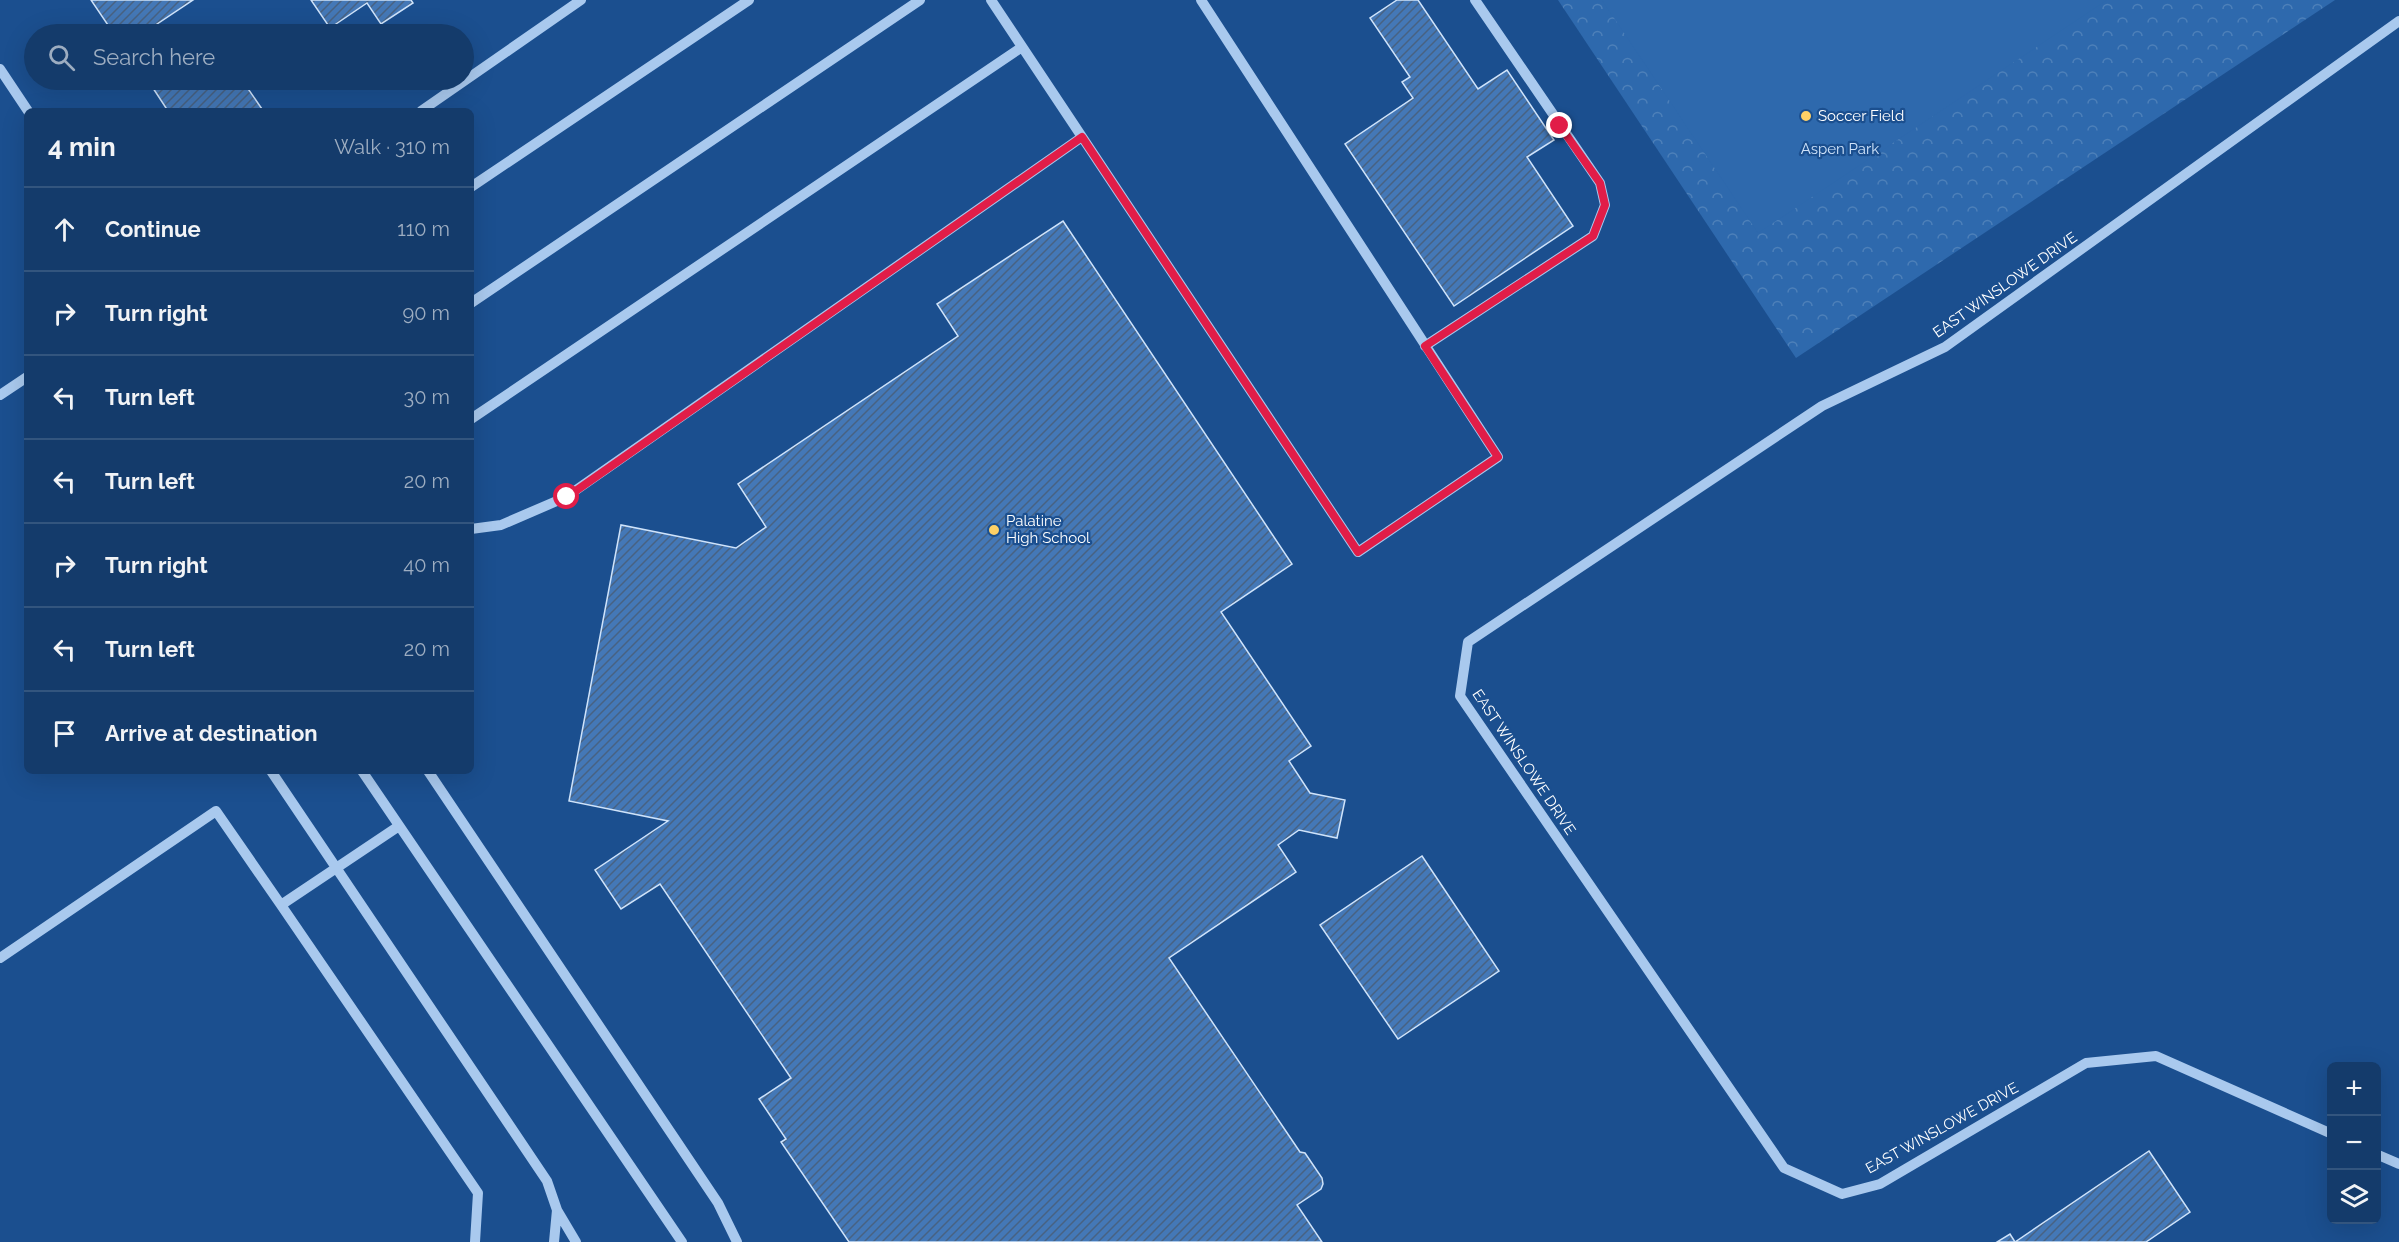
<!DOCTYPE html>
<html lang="en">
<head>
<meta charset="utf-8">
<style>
	body { margin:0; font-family:Raleway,sans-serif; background:#214673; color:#f1f3f6 }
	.controls { position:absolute; right:18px; bottom:18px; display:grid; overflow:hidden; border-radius:9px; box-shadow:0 6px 24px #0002 }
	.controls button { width:54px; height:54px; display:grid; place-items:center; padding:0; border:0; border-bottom:2px solid #33557e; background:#143b6b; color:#f1f3f6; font:30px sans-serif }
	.stop { position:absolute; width:18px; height:18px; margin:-14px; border:4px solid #e11d48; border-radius:50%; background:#fff }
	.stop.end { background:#e11d48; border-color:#fff; box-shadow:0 2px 6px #0008 }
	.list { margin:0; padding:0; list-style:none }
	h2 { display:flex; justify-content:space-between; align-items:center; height:78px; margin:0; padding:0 24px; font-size:26px }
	h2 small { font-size:20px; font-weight:400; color:#9dadc1 }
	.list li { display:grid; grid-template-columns:39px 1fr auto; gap:18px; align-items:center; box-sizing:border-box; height:84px; padding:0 24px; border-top:2px solid #33557e }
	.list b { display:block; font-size:22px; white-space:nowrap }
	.list em { font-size:20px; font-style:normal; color:#9dadc1 }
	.icon { flex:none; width:33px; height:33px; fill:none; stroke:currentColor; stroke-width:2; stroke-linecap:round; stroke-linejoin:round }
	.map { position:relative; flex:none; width:2399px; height:1242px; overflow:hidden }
	.search { position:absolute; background:#143b6b; box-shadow:0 6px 24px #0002; left:24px; top:24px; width:450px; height:66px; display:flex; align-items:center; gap:15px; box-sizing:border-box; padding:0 21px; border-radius:33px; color:#9dadc1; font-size:22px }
	.panel { position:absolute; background:#143b6b; box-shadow:0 6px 24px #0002; left:24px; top:108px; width:450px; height:666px; border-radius:9px }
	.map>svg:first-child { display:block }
	.park { fill:url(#park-crowns) }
	.pitch { fill:#2e69ad }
	.building { fill:url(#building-hatch); stroke:#cfe3fa; stroke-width:1.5 }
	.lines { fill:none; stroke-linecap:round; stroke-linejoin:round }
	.minor { stroke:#a9c9ee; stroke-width:10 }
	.route { stroke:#e11d48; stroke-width:8 }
	.poi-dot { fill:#ffd166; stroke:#1b4f8f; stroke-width:2 }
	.labels { text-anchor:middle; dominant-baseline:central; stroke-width:4.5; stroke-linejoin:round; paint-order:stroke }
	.poi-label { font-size:15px; fill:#fff; stroke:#1b4f8f; text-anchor:start }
	.park-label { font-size:15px; fill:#cfe3fa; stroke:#1b4f8f }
	.street-label { font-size:15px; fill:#fff; stroke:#1b4f8f }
</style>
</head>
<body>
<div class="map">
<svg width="2399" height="1242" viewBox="0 0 2399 1242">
	<defs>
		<pattern id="park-crowns" width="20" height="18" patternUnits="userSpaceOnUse" patternTransform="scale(1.5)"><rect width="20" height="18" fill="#2e69ad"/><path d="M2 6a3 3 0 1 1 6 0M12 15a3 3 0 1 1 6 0" fill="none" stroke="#4d80b9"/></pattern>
		<pattern id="building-hatch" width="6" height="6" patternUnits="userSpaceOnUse" patternTransform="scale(1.5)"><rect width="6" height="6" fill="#4478b7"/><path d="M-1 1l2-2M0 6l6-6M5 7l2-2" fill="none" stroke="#486282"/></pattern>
	</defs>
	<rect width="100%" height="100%" fill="#1b4f8f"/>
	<path class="park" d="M 1558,0 L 2335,0 L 1796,358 Z"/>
	<path class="pitch" d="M 1602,0 L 2107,0 L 1758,233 Z"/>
	<path class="building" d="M 91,0 L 193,0 L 142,34 L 114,34 Z
		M 311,0 L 411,0 L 413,3 L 381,24 L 367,3 L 330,28 Z
		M 1397,0 L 1418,0 L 1478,89 L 1507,70 L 1554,140 L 1527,157 L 1573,226 L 1454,306 L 1345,144 L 1413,98 L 1402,82 L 1410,77 L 1370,18 Z
		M 153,80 L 242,80 L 262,109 L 258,111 L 168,111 L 149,82 Z
		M 1063,221 L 1292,564 L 1221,612 L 1311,746 L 1289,761 L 1310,793 L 1345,800 L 1337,838 L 1299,830 L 1278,845 L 1296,872 L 1169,958 L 1300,1152 L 1305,1153 L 1322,1178 L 1323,1184 L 1321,1189 L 1297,1205 L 1322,1242 L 849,1242 L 781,1142 L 786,1139 L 759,1099 L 791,1078 L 660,884 L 621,909 L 595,870 L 668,821 L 569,801 L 621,525 L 736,548 L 766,527 L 738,484 L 958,336 L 937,304 Z
		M 1422,856 L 1499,971 L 1398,1039 L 1320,925 Z
		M 2149,1151 L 2190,1212 L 2146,1242 L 1997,1242 L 2010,1234 L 2015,1242 Z"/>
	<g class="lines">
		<path class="minor" d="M 991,0 L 1358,552 L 1498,457 L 1201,0
			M 0,69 L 28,111
			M 421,111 L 581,0
			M 471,187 L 749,0
			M 471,303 L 920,0
			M 1425,346 L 1593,236 L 1605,205 L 1600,183 L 1475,0
			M 0,395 L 27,377
			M 471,419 L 1022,47
			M 471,529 L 501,525 L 566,497 L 1082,137
			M 271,771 L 547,1181 L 557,1210 L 554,1242
			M 362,771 L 682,1242
			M 428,771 L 718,1203 L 737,1242
			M 281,905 L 478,1193 L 475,1242
			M 0,958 L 216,811 L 281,905 L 399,826
			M 2332,1134 L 2156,1056 L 2086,1063 L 1880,1184 L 1842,1194 L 1784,1168 L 1460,696 L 1468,642 L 1822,406 L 1945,347 L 2399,21
			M 2376,1154 L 2399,1164
			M 557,1210 L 576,1242"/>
	</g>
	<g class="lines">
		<path class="route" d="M 567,497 L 1082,137 L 1358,552 L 1498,457 L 1425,346 L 1593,236 L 1605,205 L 1600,183 L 1560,126"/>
	</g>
	<g class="poi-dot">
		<circle cx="1806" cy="116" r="6"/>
		<circle cx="994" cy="530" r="6"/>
	</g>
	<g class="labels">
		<g class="poi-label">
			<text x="1818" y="116">Soccer Field</text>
			<text x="1006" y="521">Palatine<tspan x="1006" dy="17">High School</tspan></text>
		</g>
		<g class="park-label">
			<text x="1840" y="149">Aspen Park</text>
		</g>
		<g class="street-label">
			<text transform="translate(2005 285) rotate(-35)">EAST WINSLOWE DRIVE</text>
			<text transform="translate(1524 762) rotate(56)">EAST WINSLOWE DRIVE</text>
			<text transform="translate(1942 1128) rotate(-29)">EAST WINSLOWE DRIVE</text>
		</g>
	</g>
</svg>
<div class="controls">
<button>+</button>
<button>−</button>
<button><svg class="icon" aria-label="layers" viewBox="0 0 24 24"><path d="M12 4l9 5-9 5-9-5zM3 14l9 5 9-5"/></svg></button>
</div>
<div class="stop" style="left:567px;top:497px"></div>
<div class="stop end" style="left:1560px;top:126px"></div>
<div class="search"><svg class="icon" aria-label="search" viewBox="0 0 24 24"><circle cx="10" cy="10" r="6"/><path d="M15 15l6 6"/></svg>Search here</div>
<section class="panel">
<h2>4 min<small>Walk · 310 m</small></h2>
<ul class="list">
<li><svg class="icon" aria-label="ahead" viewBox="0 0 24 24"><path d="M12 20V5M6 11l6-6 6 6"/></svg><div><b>Continue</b></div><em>110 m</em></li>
<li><svg class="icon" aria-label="right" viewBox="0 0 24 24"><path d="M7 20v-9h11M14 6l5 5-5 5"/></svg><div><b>Turn right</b></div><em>90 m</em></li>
<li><svg class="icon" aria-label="left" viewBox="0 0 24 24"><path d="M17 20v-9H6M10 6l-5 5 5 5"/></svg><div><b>Turn left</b></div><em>30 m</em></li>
<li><svg class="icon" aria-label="left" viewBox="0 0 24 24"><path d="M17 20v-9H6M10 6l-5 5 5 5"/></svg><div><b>Turn left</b></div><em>20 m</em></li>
<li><svg class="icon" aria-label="right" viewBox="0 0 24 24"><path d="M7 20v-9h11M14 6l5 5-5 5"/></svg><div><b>Turn right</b></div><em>40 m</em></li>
<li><svg class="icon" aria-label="left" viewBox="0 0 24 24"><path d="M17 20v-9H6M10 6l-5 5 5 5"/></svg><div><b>Turn left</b></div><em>20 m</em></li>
<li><svg class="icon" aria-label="arrive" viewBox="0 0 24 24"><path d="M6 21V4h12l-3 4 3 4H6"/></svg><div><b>Arrive at destination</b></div></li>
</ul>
</section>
</div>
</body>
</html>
